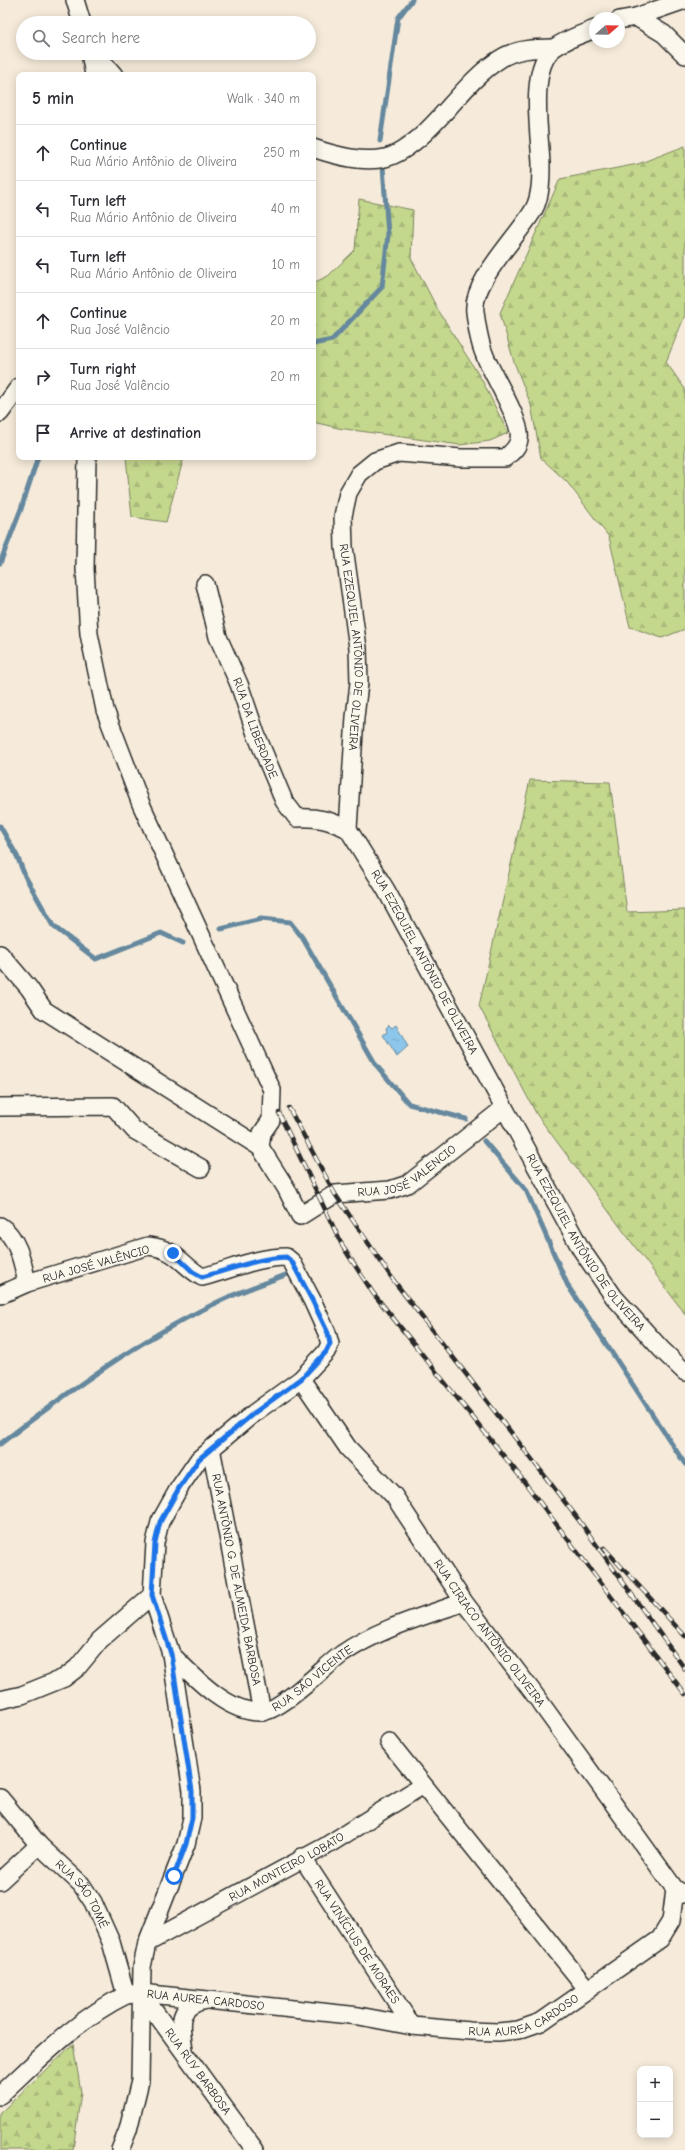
<!DOCTYPE html>
<html lang="en">
<head>
<meta charset="utf-8">
<style>
	body { margin:0; font-family:"Comic Neue",sans-serif; background:#f2f2f3; color:#2b2b33 }
	.controls { position:absolute; right:12px; bottom:12px; display:grid; overflow:hidden; border-radius:8px; box-shadow:0 2px 10px #0003 }
	.controls button { width:36px; height:36px; display:grid; place-items:center; padding:0; border:0; border-bottom:1px solid #e1e1e2; background:#fff; color:#2b2b33; font:20px sans-serif }
	.compass { position:absolute; left:589px; top:12px; width:36px; height:36px; border-radius:50%; background:#fff; box-shadow:0 2px 10px #0003; rotate:70deg }
	.stop { position:absolute; width:12px; height:12px; margin:-9px; border:3px solid #1a73e8; border-radius:50%; background:#fff }
	.stop.end { background:#1a73e8; border-color:#fff; box-shadow:0 1px 4px #0008 }
	.list { margin:0; padding:0; list-style:none }
	h2 { display:flex; justify-content:space-between; align-items:center; height:52px; margin:0; padding:0 16px; font-size:17px }
	h2 small { font-size:13px; font-weight:400; color:#7c7c81 }
	.list li { display:grid; grid-template-columns:26px 1fr auto; gap:12px; align-items:center; box-sizing:border-box; height:56px; padding:0 16px; border-top:1px solid #e1e1e2 }
	.list b { display:block; font-size:15px; white-space:nowrap }
	.list p { margin:0; font-size:13px; white-space:nowrap; color:#7c7c81 }
	.list em { font-size:13px; font-style:normal; color:#7c7c81 }
	.icon { flex:none; width:22px; height:22px; fill:none; stroke:currentColor; stroke-width:2; stroke-linecap:round; stroke-linejoin:round }
	.map { position:relative; flex:none; width:685px; height:2150px; overflow:hidden }
	.search { position:absolute; background:#fff; box-shadow:0 2px 10px #0003; left:16px; top:16px; width:300px; height:44px; display:flex; align-items:center; gap:10px; box-sizing:border-box; padding:0 14px; border-radius:22px; color:#7c7c81; font-size:15px }
	.panel { position:absolute; background:#fff; box-shadow:0 2px 10px #0003; left:16px; top:72px; width:300px; height:388px; border-radius:8px }
	.map>svg:first-child { display:block }
	.forest { fill:url(#forest-firs); stroke:#78825c }
	.water { fill:url(#water-ripples); stroke:#65889e }
	.lines { fill:none; stroke-linecap:round; stroke-linejoin:round }
	.stream { stroke:#65889e; stroke-width:5 }
	.minor-casing { stroke:#2b2b2b; stroke-width:20 }
	.minor { stroke:#fbf7ec; stroke-width:17 }
	.rail-casing { stroke:#2b2b2b; stroke-width:4.5 }
	.rail { stroke:#fbf7ec; stroke-width:3; stroke-dasharray:9; stroke-linecap:butt }
	.route { stroke:#1a73e8; stroke-width:5 }
	.labels { text-anchor:middle; dominant-baseline:central; stroke-width:3; stroke-linejoin:round; paint-order:stroke }
	.street-label { font-size:12px; fill:#2b2b2b; stroke:#fbf7ec }
</style>
</head>
<body>
<div class="map">
<svg width="685" height="2150" viewBox="0 0 685 2150">
	<defs>
		<pattern id="forest-firs" width="22" height="20" patternUnits="userSpaceOnUse"><rect width="22" height="20" fill="#c4d88d"/><path d="M5 1l3.5 6h-7zM16 11l3.5 6h-7z" fill="#a9ba7a"/></pattern>
		<pattern id="water-ripples" width="26" height="14" patternUnits="userSpaceOnUse"><rect width="26" height="14" fill="#8cc6eb"/><path d="M2 4q2-2 4 0t4 0M15 11q2-2 4 0t4 0" fill="none" stroke="#79aaca"/></pattern>
	</defs>
	<rect width="100%" height="100%" fill="#f6ebda"/>
	<filter id="ink" filterUnits="userSpaceOnUse"><feTurbulence type="fractalNoise" baseFrequency=".025" numOctaves="2"/><feDisplacementMap in="SourceGraphic" scale="8" xChannelSelector="R" yChannelSelector="G"/><feConvolveMatrix kernelMatrix="1 2 1 2 8 2 1 2 1" color-interpolation-filters="sRGB"/></filter>
	<g filter="url(#ink)">
		<path class="forest" d="M 685,146 L 685,315 L 666,362 L 685,389 L 685,629 L 662,638 L 630,627 L 609,537 L 567,482 L 541,458 L 531,405 L 514,362 L 500,313 L 560,179 L 638,164 Z
			M 359,199 L 413,210 L 411,258 L 437,308 L 483,382 L 508,433 L 490,441 L 460,445 L 338,428 L 313,422 L 313,283 L 328,276 L 355,250 Z
			M 126,457 L 184,457 L 166,522 L 132,517 Z
			M 530,780 L 610,782 L 627,912 L 685,910 L 685,1314 L 537,1115 L 479,1006 Z
			M 73,2044 L 81,2092 L 73,2150 L 0,2150 L 0,2113 Z"/>
		<path class="water" d="M 389,1025 L 392,1028 L 396,1025 L 408,1047 L 397,1057 L 383,1035 L 387,1032 L 386,1028 Z"/>
		<g class="lines">
			<path class="stream" d="M 380,141 L 398,18 L 412,0
				M 313,344 L 332,340 L 382,287 L 388,234 L 383,167
				M 0,563 L 21,509 L 38,457
				M 0,826 L 17,856 L 25,876 L 53,926 L 96,959 L 161,933 L 183,943
				M 221,929 L 261,919 L 290,922 L 302,937 L 376,1065 L 409,1104 L 466,1119
				M 484,1141 L 526,1190 L 568,1286 L 685,1464
				M 0,1444 C 68,1392 137,1341 214,1304 C 237,1292 263,1284 288,1274"/>
			<defs>
				<g id="minor">
					<path d="M 75,0 L 82,23"/>
					<path d="M 636,17 L 664,34 L 685,55"/>
					<path d="M 619,20 L 636,17 L 685,0"/>
					<path id="s1" d="M 595,29 C 582,34 566,39 554,48 C 528,67 540,135 541,164 C 541,178 541,196 534,209 C 519,236 471,281 475,312 C 477,327 479,342 485,356 C 492,374 523,423 519,439 C 518,448 511,453 505,458 L 461,458 L 399,453 L 375,461 L 359,474 L 348,493 L 343,516 L 344,547 L 358,648 L 359,683 L 355,717 L 348,829 L 386,890 L 581,1249 L 614,1297 L 661,1349 L 685,1372"/>
					<path d="M 90,53 L 94,75"/>
					<path d="M 95,53 L 114,75"/>
					<path d="M 313,148 C 333,155 364,163 385,158 C 398,155 409,146 419,138 C 447,114 468,79 500,59 C 515,49 535,48 553,48"/>
					<path d="M 0,413 L 19,387"/>
					<path id="s2" d="M 87,457 L 85,569 L 89,634 L 105,710 L 141,804 L 272,1090 L 271,1120 L 262,1133 L 260,1147 L 286,1188 L 300,1216 L 335,1194 L 390,1190 L 408,1184 L 504,1108"/>
					<path id="s3" d="M 205,584 L 218,637 L 239,684 L 256,734 L 284,801 L 297,818 C 318,817 329,820 348,829"/>
					<path d="M 0,954 L 29,988 L 44,1010 L 260,1147"/>
					<path d="M 0,1107 L 113,1106 L 134,1130 L 201,1168"/>
					<path d="M 0,1226 C 18,1237 23,1264 27,1283"/>
					<path d="M 0,1295 L 27,1283 L 148,1246 C 177,1249 180,1264 202,1277 C 230,1270 257,1257 286,1257 L 292,1262 L 312,1300 L 327,1333 L 330,1344 L 326,1352 L 301,1379 L 254,1413 L 199,1459 L 179,1488 L 160,1522 L 155,1543 L 152,1595 L 171,1654 L 192,1791 L 192,1818 L 186,1844 L 147,1943 L 142,1967 L 140,2081 L 128,2130 L 120,2150"/>
					<path id="s4" d="M 301,1379 L 348,1448 L 394,1496 L 464,1602 L 532,1691 L 675,1889 L 684,1894"/>
					<path id="s5" d="M 211,1448 L 262,1712"/>
					<path id="s6" d="M 171,1654 C 193,1676 227,1713 261,1712 C 281,1711 324,1667 342,1654 C 380,1628 422,1617 464,1602"/>
					<path d="M 0,1700 L 22,1695 L 64,1678 L 77,1668 L 100,1640 L 152,1595"/>
					<path d="M 389,1742 L 588,1990"/>
					<path id="s7" d="M 0,1798 L 39,1845 L 81,1884 L 93,1902 L 111,1942 L 126,1995 L 141,1993 L 359,2016 L 412,2026 L 470,2031 L 498,2032 L 518,2030 L 541,2022 L 660,1939 L 671,1921 L 675,1889"/>
					<path id="s8" d="M 302,1857 L 412,2026"/>
					<path d="M 0,1881 L 39,1845"/>
					<path id="s9" d="M 147,1943 L 326,1846 L 423,1785"/>
					<path id="s10" d="M 141,1993 L 255,2150"/>
					<path d="M 184,2049 C 180,2024 176,2007 205,2000"/>
					<path d="M 0,2095 C 40,2058 77,2019 126,1995"/>
				</g>
			</defs>
			<use href="#minor" class="minor-casing"/>
			<use href="#minor" class="minor"/>
			<defs>
				<path id="rail" d="M 289,1108 L 335,1194 L 394,1281 L 578,1519 L 685,1669
					M 279,1113 L 343,1247 L 373,1293 L 519,1475 L 685,1694
					M 604,1548 L 685,1636"/>
			</defs>
			<use href="#rail" class="rail-casing"/>
			<use href="#rail" class="rail"/>
		</g>
	</g>
	<g class="lines" filter="url(#ink)">
		<path class="route" d="M 173,1253 L 193,1272 L 202,1277 C 230,1270 257,1258 286,1257 L 292,1262 L 312,1300 L 328,1333 L 330,1344 L 326,1352 L 301,1379 L 254,1413 L 199,1459 L 179,1488 L 160,1522 L 155,1543 L 152,1595 L 171,1654 L 192,1791 L 192,1818 L 186,1844 L 174,1876"/>
	</g>
	<g class="labels">
		<g class="street-label">
			<text stroke="none"><textPath href="#s1" startOffset="822">RUA EZEQUIEL ANTÔNIO DE OLIVEIRA</textPath></text>
			<text stroke="none"><textPath href="#s3" startOffset="153">RUA DA LIBERDADE</textPath></text>
			<text stroke="none"><textPath href="#s1" startOffset="1158">RUA EZEQUIEL ANTÔNIO DE OLIVEIRA</textPath></text>
			<text stroke="none"><textPath href="#s2" startOffset="929">RUA JOSÉ VALENCIO</textPath></text>
			<text stroke="none"><textPath href="#s1" startOffset="1482">RUA EZEQUIEL ANTÔNIO DE OLIVEIRA</textPath></text>
			<text transform="translate(96 1264) rotate(-16)">RUA JOSÉ VALÊNCIO</text>
			<text stroke="none"><textPath href="#s5" startOffset="134">RUA ANTÔNIO G. DE ALMEIDA BARBOSA</textPath></text>
			<text stroke="none"><textPath href="#s4" startOffset="317">RUA CIRIACO ANTÔNIO OLIVEIRA</textPath></text>
			<text stroke="none"><textPath href="#s6" startOffset="172">RUA SÃO VICENTE</textPath></text>
			<text stroke="none"><textPath href="#s9" startOffset="159">RUA MONTEIRO LOBATO</textPath></text>
			<text stroke="none"><textPath href="#s7" startOffset="127">RUA SÃO TOMÉ</textPath></text>
			<text stroke="none"><textPath href="#s8" startOffset="101">RUA VINÍCIUS DE MORAES</textPath></text>
			<text stroke="none"><textPath href="#s7" startOffset="319">RUA AUREA CARDOSO</textPath></text>
			<text stroke="none"><textPath href="#s7" startOffset="643">RUA AUREA CARDOSO</textPath></text>
			<text stroke="none"><textPath href="#s10" startOffset="97">RUA RUY BARBOSA</textPath></text>
		</g>
	</g>
</svg>
<div class="controls">
<button>+</button>
<button>−</button>
</div>
<svg class="compass" viewBox="-18 -18 36 36"><path d="M0-13l5 13h-10z" fill="#e53935"/><path d="M0 13l5-13h-10z" fill="#7c7c81"/></svg>
<div class="stop" style="left:174px;top:1876px"></div>
<div class="stop end" style="left:173px;top:1253px"></div>
<div class="search"><svg class="icon" aria-label="search" viewBox="0 0 24 24"><circle cx="10" cy="10" r="6"/><path d="M15 15l6 6"/></svg>Search here</div>
<section class="panel">
<h2>5 min<small>Walk · 340 m</small></h2>
<ul class="list">
<li><svg class="icon" aria-label="ahead" viewBox="0 0 24 24"><path d="M12 20V5M6 11l6-6 6 6"/></svg><div><b>Continue</b><p>Rua Mário Antônio de Oliveira</p></div><em>250 m</em></li>
<li><svg class="icon" aria-label="left" viewBox="0 0 24 24"><path d="M17 20v-9H6M10 6l-5 5 5 5"/></svg><div><b>Turn left</b><p>Rua Mário Antônio de Oliveira</p></div><em>40 m</em></li>
<li><svg class="icon" aria-label="left" viewBox="0 0 24 24"><path d="M17 20v-9H6M10 6l-5 5 5 5"/></svg><div><b>Turn left</b><p>Rua Mário Antônio de Oliveira</p></div><em>10 m</em></li>
<li><svg class="icon" aria-label="ahead" viewBox="0 0 24 24"><path d="M12 20V5M6 11l6-6 6 6"/></svg><div><b>Continue</b><p>Rua José Valêncio</p></div><em>20 m</em></li>
<li><svg class="icon" aria-label="right" viewBox="0 0 24 24"><path d="M7 20v-9h11M14 6l5 5-5 5"/></svg><div><b>Turn right</b><p>Rua José Valêncio</p></div><em>20 m</em></li>
<li><svg class="icon" aria-label="arrive" viewBox="0 0 24 24"><path d="M6 21V4h12l-3 4 3 4H6"/></svg><div><b>Arrive at destination</b></div></li>
</ul>
</section>
</div>
</body>
</html>
